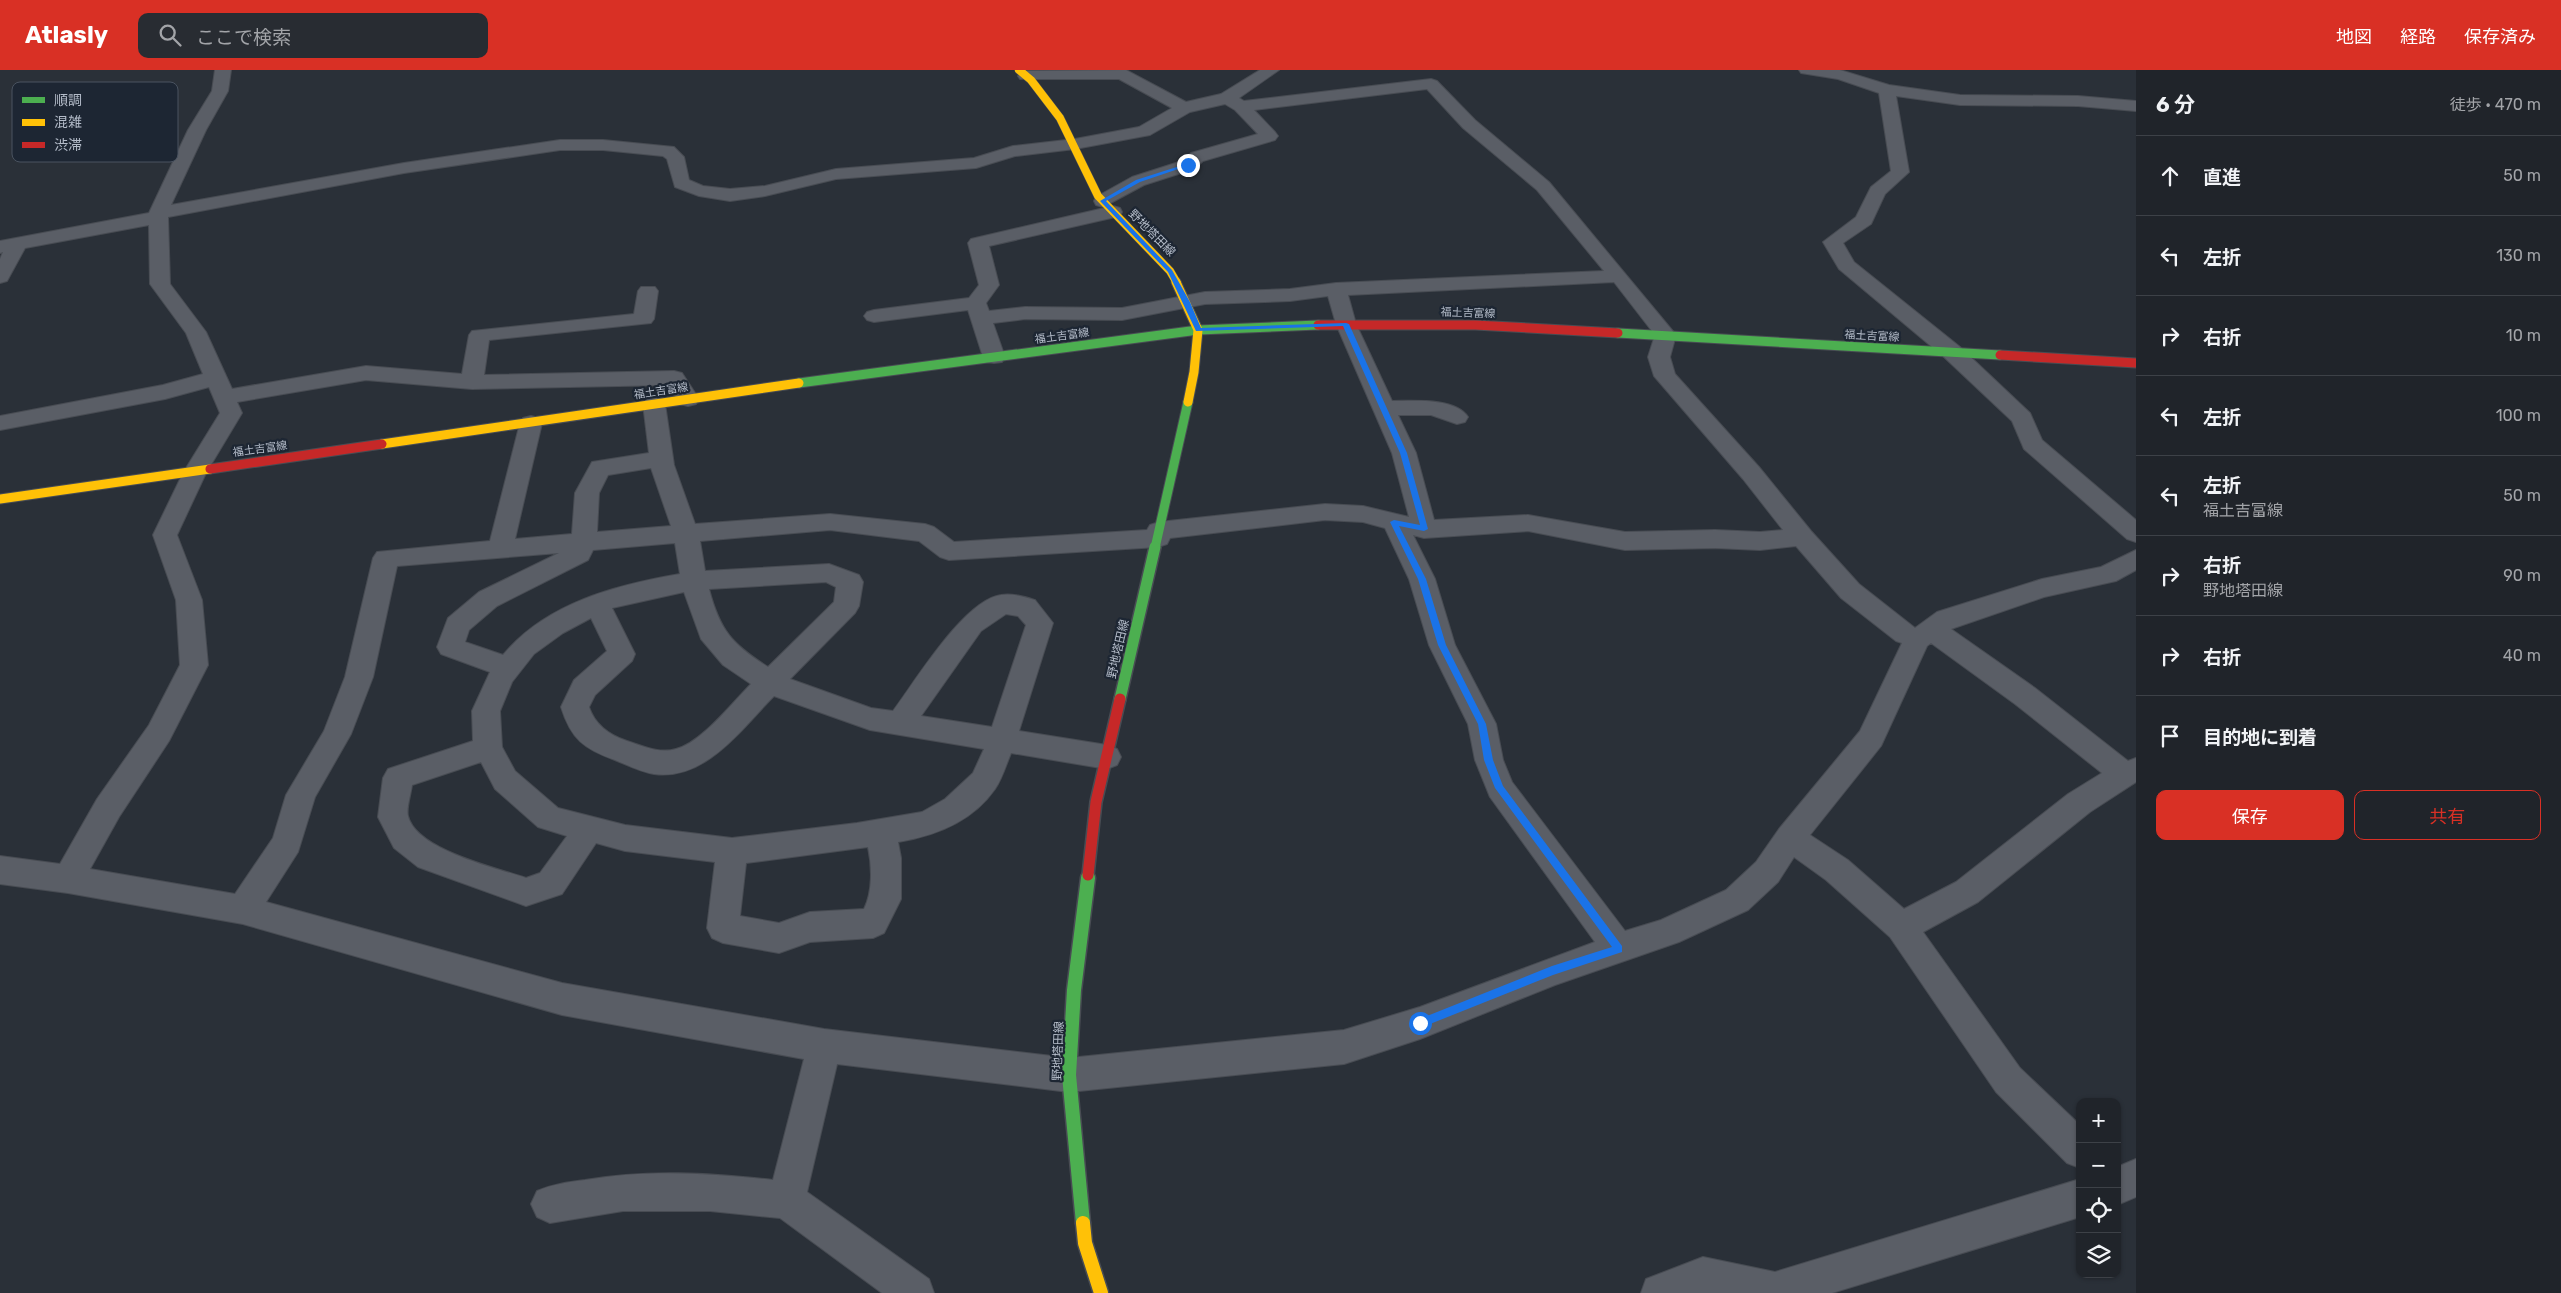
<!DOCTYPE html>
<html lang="ja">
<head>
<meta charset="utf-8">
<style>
	body { margin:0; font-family:Rubik,"Noto Sans JP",sans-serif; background:#282c32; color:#f1f3f6 }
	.controls { position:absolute; right:15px; bottom:15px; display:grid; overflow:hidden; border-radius:10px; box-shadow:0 1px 4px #0004 }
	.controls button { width:45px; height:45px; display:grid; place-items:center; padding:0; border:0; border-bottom:1px solid #3d4147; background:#20242a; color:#f1f3f6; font:25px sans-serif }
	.stop { position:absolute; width:15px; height:15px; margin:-11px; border:4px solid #1a73e8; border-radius:50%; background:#fff }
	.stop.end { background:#1a73e8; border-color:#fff; box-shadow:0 1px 5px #0008 }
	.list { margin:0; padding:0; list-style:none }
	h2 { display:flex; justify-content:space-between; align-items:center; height:65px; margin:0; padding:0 20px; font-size:21px }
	h2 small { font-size:16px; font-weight:400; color:#a2a4a8 }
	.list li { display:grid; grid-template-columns:32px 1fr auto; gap:15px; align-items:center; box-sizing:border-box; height:80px; padding:0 20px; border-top:1px solid #3d4147 }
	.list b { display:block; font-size:19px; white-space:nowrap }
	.list p { margin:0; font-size:16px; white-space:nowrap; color:#a2a4a8 }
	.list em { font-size:16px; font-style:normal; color:#a2a4a8 }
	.actions { display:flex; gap:10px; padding:15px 20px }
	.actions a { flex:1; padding:11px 0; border:1px solid #d93025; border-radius:10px; text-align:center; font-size:18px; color:#d93025 }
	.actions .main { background:#d93025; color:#fff }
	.icon { flex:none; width:28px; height:28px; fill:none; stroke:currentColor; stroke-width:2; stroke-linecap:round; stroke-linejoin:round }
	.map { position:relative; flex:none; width:2136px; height:1223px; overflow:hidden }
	header { display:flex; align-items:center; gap:30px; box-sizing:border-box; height:70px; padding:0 25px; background:#d93025; color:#fff }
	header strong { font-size:24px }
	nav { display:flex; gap:28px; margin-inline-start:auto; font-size:18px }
	.search { width:350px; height:45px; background:#282c32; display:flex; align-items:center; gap:12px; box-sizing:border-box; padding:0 18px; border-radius:10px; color:#a2a4a8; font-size:19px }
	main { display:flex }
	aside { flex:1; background:#20242a }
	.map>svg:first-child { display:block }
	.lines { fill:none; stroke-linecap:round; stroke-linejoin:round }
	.street-casing { stroke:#484c53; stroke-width:2 }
	.fast-far2-casing { stroke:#484c53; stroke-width:11 }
	.fast-far1-casing { stroke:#484c53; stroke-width:14 }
	.fast-casing { stroke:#484c53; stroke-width:17 }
	.slow-far2-casing { stroke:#484c53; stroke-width:9 }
	.slow-far1-casing { stroke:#484c53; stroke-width:11 }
	.slow-casing { stroke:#484c53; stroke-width:17 }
	.jam-far1-casing { stroke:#484c53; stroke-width:11 }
	.jam-casing { stroke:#484c53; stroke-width:14 }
	.street { fill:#5a5e66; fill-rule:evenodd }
	.fast-far2 { stroke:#4caf50; stroke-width:9 }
	.fast-far1 { stroke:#4caf50; stroke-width:11 }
	.fast { stroke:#4caf50; stroke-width:14 }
	.slow-far2 { stroke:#ffc107; stroke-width:8 }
	.slow-far1 { stroke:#ffc107; stroke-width:9 }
	.slow { stroke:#ffc107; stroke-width:14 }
	.jam-far1 { stroke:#c62828; stroke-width:9 }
	.jam { stroke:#c62828; stroke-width:11 }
	.route { fill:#1a73e8 }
	.labels { text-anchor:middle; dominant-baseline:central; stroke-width:4.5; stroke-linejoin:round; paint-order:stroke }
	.far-street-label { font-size:11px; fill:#b4bcc9; stroke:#1d2633 }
	.street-label { font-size:12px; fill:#b4bcc9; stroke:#1d2633 }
	.key { fill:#1d2633; stroke:#4a5360; stroke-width:1 }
	.key-label { font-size:14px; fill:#b4bcc9 }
</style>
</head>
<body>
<header>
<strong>Atlasly</strong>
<div class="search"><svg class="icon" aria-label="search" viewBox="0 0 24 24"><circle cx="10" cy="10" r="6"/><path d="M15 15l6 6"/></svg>ここで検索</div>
<nav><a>地図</a><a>経路</a><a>保存済み</a></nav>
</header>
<main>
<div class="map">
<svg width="2136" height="1223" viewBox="0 0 2136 1223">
	<rect width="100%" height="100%" fill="#2a3038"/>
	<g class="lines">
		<defs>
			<path id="street" d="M 215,0 L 231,0 L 228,21 L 206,60 L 171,135 L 404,93 L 560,70 L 603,70 L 674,77 L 684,87 L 689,110 L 703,116 L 730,119 L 765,116 L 836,99 L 974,88 L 1013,76 L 1075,69 L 1139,57 L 1172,38 L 1119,9 L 1020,9 L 1018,6 L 1026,1 L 1126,0 L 1186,32 L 1221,24 L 1260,0 L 1279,0 L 1239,28 L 1244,31 L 1431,9 L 1437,11 L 1475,50 L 1549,112 L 1676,265 L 1670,287 L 1675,304 L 1759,397 L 1811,461 L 1859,514 L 1915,558 L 1937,542 L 2042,509 L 2101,497 L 2136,480 L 2136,500 L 2116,511 L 2044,527 L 1951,559 L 2035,618 L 2128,691 L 2136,688 L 2136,712 L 2090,742 L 1978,832 L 1923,862 L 2020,998 L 2080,1055 L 2080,1098 L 2067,1093 L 1996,1022 L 1890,867 L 1826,810 L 1794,787 L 1778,812 L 1748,840 L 1679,872 L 1555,915 L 1420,969 L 1344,994 L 1069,1022 L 837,994 L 807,1122 L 929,1209 L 934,1223 L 882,1223 L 780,1148 L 710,1141 L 623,1141 L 550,1153 L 537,1147 L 531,1134 L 537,1121 C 553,1114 569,1112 585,1110 C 648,1099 710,1103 773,1110 L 804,989 L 562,945 L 243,854 L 68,823 L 0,814 L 0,786 L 60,794 L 97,729 L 149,655 L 180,595 L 176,530 L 153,465 L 183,403 L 220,343 L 209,317 L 165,329 L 0,360 L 0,346 L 163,315 L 203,304 L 186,263 L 150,214 L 149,155 L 25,178 L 7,211 L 0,213 L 0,189 L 3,182 L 0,183 L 0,171 L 149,143 L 188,60 L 212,21 ZM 1427,19 L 1463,58 L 1537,120 L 1604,201 L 1336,213 L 1290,219 L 1205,222 L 1122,238 L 1025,237 L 989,241 L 986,233 L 999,215 L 989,176 L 1120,146 L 1122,142 L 1120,138 L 1113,136 L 971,169 L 968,173 L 979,215 L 969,228 L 874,240 L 867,242 L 864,246 L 867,250 L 874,252 L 968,240 L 983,287 L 986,292 L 994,293 L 1002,292 L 1005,287 L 993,253 L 1025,249 L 1122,250 L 1205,234 L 1290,231 L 1328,226 L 1336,254 L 1392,383 L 1409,447 L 1363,436 L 1325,434 L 1159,452 L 1150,455 L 1147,460 L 954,472 L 934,457 L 925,454 L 830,444 L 695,454 L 674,395 L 665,334 L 662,329 L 654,327 L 646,329 L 643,334 L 649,383 L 592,392 L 575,423 L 572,464 L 515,469 L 542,353 L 539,348 L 531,346 L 523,348 L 520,353 L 490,471 L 377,482 L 373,488 L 345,607 L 324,661 L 286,725 L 273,768 L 235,824 L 90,799 L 119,747 L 169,671 L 208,595 L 202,530 L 177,465 L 206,403 L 242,343 L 237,332 L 366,310 L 472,319 L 668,315 L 680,334 L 688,336 L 696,334 L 699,329 L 682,303 L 674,301 L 484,305 L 489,270 L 651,253 L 654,249 L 658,221 L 655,217 L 641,217 L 638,221 L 634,244 L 472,261 L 469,265 L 462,304 L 366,296 L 232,319 L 206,262 L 170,214 L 168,147 L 404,103 L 560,80 L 603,80 L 663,86 L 667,89 L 675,117 L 699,126 L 730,131 L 765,126 L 836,109 L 976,98 L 1015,86 L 1075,79 L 1150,65 L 1190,42 L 1225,34 L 1235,40 L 1258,64 L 1191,83 L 1182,91 L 1132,107 L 1096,127 L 1094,131 L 1096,135 L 1103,137 L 1144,115 L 1194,99 L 1203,91 L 1275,70 L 1278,66 L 1275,62 L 1254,40 ZM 1614,212 L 1655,265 L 1648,287 L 1654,306 L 1743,409 L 1783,460 L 1760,462 L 1715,460 L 1625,462 L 1528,445 L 1434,450 L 1416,383 L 1398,345 L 1431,345 L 1457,354 L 1465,352 L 1468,347 C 1455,327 1412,331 1392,331 L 1356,254 L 1348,225 ZM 651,398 L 671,456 L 597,462 L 599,423 L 608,405 ZM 1325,450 L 1363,452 L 1385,458 L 1409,509 L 1429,575 L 1468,654 L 1475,690 L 1490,727 L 1595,872 L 1420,937 L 1344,960 L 1069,988 L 824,959 L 562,913 L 266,832 L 298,782 L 315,727 L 351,664 L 373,607 L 397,496 L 559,483 L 479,522 L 448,548 L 437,577 L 441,584 L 490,602 L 472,641 L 473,671 L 388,699 L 383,708 L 378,747 L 394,778 L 418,797 L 526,836 L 562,824 L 596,773 L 625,781 L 715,792 L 707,858 L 712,868 L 723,873 L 779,883 L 810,872 L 873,868 L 884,863 L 901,829 L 901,788 L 898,772 C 935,766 972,752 995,719 C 1002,709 1006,695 1011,683 L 1107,699 L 1117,695 L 1121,687 L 1117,679 L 1107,675 L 1019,661 L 1053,553 L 1035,530 C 1025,527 1012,523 1001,525 C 964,530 915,612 893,641 L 871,638 L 790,609 L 855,543 L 859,536 L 863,512 L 859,505 L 829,494 L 705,501 L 700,471 L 830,460 L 919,471 L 940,487 L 949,490 L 1158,477 L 1167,474 L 1170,468 ZM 1528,461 L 1625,480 L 1715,478 L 1760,480 L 1796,476 L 1841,528 L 1896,571 L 1902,573 L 1860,661 L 1779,759 L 1756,792 L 1726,820 L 1661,850 L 1625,861 L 1512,712 L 1503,690 L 1496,654 L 1455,575 L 1435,509 L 1413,465 L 1424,468 ZM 675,473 L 680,504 C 616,515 546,533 503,585 L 465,572 L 469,560 L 497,536 L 588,490 L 593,480 ZM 826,512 L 836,517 L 834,532 L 768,597 C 732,574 720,561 709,519 ZM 684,522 L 701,569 L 723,595 L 751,614 C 732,633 701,673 676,679 C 659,684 643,676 627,671 C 609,665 595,655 589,637 L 595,625 L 632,591 L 635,584 L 612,538 ZM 1006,544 L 1018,546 L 1026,555 L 992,657 L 921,646 L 981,561 ZM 591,548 L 607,581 L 574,610 L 561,637 C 571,669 584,679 615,690 C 627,695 641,702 654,704 C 706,711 742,658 774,626 L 870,660 L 984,679 L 973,703 L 945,729 L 922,742 L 857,753 L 732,768 L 625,755 L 558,738 L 515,701 L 502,677 L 500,641 L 512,612 L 534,584 L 563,563 ZM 1931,573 L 2015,634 L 2102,703 L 2068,724 L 1956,812 L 1904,839 L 1848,790 L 1810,765 L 1881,676 L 1927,576 ZM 481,692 L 495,719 L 538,757 L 567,766 L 540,803 L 526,808 C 497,798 416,780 408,746 C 406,738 411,724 412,715 ZM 868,777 C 872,796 873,821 864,839 L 810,842 L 779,853 L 740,846 L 746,793 Z
				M 1799,0 L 1840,0 L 1889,15 L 1960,25 L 2078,26 L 2136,31 L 2136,41 L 2078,36 L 1960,35 L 1896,26 L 1909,102 L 1885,124 L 1871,154 L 1843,173 L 1854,192 L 1960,277 L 2030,343 L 2042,370 L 2136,450 L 2136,472 L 2127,469 L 2024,379 L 2012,351 L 1944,287 L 1839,199 L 1823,172 L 1856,147 L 1871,117 L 1891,101 L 1879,23 L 1838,9 L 1801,3 Z
				M 2136,1089 L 2136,1127 L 2117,1135 L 2117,1097 Z
				M 2080,1109 L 2080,1147 L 1832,1223 L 1641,1223 L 1646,1209 L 1703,1187 L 1775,1202 Z"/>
			<path id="fast-far2" d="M 1618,263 L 2000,285
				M 799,313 L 1198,260 L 1318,255
				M 1155,478 L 1188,332"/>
			<path id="fast-far1" d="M 1120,629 L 1155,477
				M 1087,810 L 1088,805"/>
			<path id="fast" d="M 1083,1153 L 1069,1005 L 1074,920 L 1088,808"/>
			<path id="slow-far2" d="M 1019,0 L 1031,10 L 1060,48 L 1098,126 L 1170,201 L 1177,213"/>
			<path id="slow-far1" d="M 1176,212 L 1198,260 L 1194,302 L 1188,332
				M 382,374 L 799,313
				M 0,429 L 210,399"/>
			<path id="slow" d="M 1083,1153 L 1085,1173 L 1101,1223"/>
			<path id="jam-far1" d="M 1318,255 L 1475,255 L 1618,263
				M 2000,285 L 2136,293
				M 210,399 L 382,374"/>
			<path id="jam" d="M 1088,805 L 1096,732 L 1120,629"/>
		</defs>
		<use href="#street" class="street-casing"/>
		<use href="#fast-far2" class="fast-far2-casing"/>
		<use href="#fast-far1" class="fast-far1-casing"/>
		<use href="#fast" class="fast-casing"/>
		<use href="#slow-far2" class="slow-far2-casing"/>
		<use href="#slow-far1" class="slow-far1-casing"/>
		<use href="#slow" class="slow-casing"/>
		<use href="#jam-far1" class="jam-far1-casing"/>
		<use href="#jam" class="jam-casing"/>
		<use href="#street" class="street"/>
		<use href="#fast-far2" class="fast-far2"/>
		<use href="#fast-far1" class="fast-far1"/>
		<use href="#fast" class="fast"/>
		<use href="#slow-far2" class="slow-far2"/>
		<use href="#slow-far1" class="slow-far1"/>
		<use href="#slow" class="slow"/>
		<use href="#jam-far1" class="jam-far1"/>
		<use href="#jam" class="jam"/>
	</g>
	<path class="route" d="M 1186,94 L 1190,95 L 1140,112 L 1106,131 L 1172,200 L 1190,232 L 1201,258 L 1346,253 L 1349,254 L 1407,383 L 1428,459 L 1424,461 L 1399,456 L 1426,509 L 1446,575 L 1486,654 L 1493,690 L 1503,716 L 1622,876 L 1622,882 L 1553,905 L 1420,958 L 1417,956 L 1417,950 L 1552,896 L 1612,877 L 1495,718 L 1484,690 L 1478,654 L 1438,575 L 1418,509 L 1390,452 L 1394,450 L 1420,455 L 1400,383 L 1343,256 L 1196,261 L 1168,202 L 1100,131 L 1136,110 Z"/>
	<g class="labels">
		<g class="far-street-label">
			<text transform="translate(1468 243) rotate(2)">福土吉富線</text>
			<text transform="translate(1062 266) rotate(-8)">福土吉富線</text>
			<text transform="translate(1872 266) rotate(3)">福土吉富線</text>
			<text transform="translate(661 321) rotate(-9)">福土吉富線</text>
			<text transform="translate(260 379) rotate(-8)">福土吉富線</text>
		</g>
		<g class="street-label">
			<text transform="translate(1152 163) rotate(45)">野地塔田線</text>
			<text transform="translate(1118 579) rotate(-77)">野地塔田線</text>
			<text transform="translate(1058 981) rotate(-88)">野地塔田線</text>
		</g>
	</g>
	<rect x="12" y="12" width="166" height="80" rx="8" class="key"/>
	<rect x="22" y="27" width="23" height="6" fill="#4caf50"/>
	<rect x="22" y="49" width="23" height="7" fill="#ffc107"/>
	<rect x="22" y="72" width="23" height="6" fill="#c62828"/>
	<g class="key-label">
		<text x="54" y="35">順調</text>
		<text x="54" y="57">混雑</text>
		<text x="54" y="80">渋滞</text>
	</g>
</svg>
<div class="controls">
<button>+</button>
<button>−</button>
<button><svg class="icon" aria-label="locate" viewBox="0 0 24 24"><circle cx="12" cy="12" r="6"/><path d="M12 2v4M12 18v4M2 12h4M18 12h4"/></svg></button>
<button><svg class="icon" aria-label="layers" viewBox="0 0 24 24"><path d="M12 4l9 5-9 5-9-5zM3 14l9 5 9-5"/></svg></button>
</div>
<div class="stop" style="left:1420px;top:953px"></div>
<div class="stop end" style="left:1188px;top:95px"></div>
</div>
<aside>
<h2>6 分<small>徒歩 · 470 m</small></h2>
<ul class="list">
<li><svg class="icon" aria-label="ahead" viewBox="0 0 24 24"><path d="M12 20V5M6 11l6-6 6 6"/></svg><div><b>直進</b></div><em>50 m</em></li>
<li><svg class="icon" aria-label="left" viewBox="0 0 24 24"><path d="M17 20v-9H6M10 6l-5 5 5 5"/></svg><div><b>左折</b></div><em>130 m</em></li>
<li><svg class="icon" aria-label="right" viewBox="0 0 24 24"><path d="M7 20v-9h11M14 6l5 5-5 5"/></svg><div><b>右折</b></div><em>10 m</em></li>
<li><svg class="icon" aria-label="left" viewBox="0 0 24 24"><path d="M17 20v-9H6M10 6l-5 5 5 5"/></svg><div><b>左折</b></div><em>100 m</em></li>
<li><svg class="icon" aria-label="left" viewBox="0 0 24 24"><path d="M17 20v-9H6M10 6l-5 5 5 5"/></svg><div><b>左折</b><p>福土吉富線</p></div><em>50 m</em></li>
<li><svg class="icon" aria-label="right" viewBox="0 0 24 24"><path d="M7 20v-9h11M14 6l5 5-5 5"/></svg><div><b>右折</b><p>野地塔田線</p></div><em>90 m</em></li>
<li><svg class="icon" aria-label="right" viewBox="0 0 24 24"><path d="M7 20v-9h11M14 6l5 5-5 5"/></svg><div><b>右折</b></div><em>40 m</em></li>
<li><svg class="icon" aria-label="arrive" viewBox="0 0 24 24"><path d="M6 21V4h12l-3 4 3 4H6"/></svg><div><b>目的地に到着</b></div></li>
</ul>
<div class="actions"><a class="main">保存</a><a>共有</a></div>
</aside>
</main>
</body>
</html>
